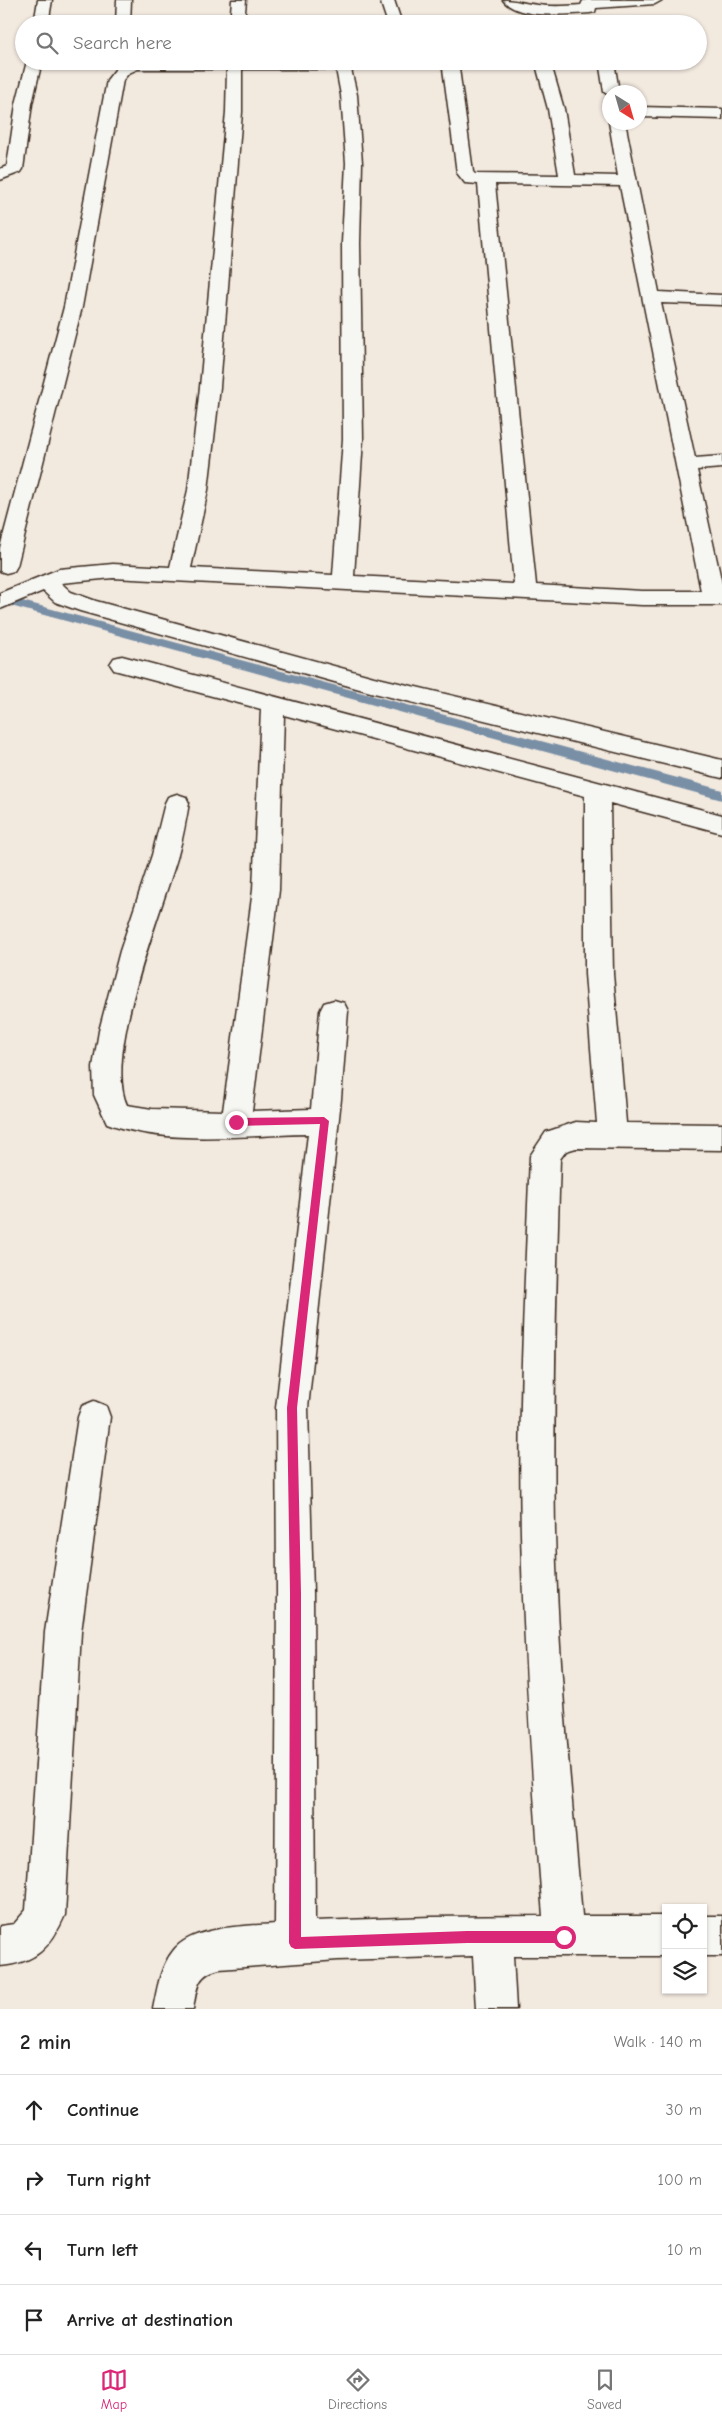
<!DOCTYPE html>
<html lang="en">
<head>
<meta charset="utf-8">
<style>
	body { margin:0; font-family:"Comic Neue",sans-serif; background:#f6f6f6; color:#222 }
	.controls { position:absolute; right:15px; bottom:15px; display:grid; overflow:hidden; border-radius:0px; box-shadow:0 1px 4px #0004 }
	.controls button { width:45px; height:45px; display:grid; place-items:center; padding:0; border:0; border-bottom:1px solid #e0e0e0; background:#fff; color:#222; font:25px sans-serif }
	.compass { position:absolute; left:602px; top:85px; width:45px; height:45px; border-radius:50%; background:#fff; box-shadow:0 1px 4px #0004; rotate:143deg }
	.stop { position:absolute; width:15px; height:15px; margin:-11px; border:4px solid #db2777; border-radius:50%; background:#fff }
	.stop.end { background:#db2777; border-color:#fff; box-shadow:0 1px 5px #0008 }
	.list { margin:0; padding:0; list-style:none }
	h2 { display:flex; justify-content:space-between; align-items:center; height:65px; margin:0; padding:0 20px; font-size:21px }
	h2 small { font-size:16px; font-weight:400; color:#767676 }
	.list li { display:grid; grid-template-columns:32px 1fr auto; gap:15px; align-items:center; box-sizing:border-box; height:70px; padding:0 20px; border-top:1px solid #e0e0e0 }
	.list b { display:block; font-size:19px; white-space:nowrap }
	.list em { font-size:16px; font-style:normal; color:#767676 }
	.icon { flex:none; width:28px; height:28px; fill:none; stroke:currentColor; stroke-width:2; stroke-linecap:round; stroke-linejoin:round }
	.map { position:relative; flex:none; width:722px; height:2009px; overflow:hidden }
	.search { position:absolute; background:#fff; box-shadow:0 1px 4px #0004; left:15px; right:15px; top:15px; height:55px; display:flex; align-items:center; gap:12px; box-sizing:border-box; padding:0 18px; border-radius:28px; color:#767676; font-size:19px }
	.sheet { height:345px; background:#fff }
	nav { display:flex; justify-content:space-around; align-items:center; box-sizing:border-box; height:70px; border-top:1px solid #e0e0e0; background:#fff; font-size:14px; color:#767676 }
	nav a { display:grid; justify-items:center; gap:2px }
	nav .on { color:#db2777 }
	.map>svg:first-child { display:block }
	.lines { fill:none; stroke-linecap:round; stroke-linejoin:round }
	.stream { fill:#798fa5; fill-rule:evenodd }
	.minor-casing { stroke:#3b2a1e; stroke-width:3 }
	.minor { fill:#f6f6f2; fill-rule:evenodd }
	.route { fill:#db2777 }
</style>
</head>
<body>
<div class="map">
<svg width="722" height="2009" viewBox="0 0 722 2009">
	<rect width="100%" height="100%" fill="#f2e9df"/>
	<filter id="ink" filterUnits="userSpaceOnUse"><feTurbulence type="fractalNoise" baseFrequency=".02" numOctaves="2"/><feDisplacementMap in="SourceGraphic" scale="10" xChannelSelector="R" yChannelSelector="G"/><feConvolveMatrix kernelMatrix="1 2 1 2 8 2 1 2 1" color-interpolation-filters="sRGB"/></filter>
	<g filter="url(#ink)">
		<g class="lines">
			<path class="stream" d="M 0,595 L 722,790 L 722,800 L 0,603 Z"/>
			<defs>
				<path id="minor" d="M 38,0 L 52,0 L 48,24 L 34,24 Z
					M 117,0 L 131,0 L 130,24 L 116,24 Z
					M 232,0 L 246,0 L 244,24 L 230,24 Z
					M 380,0 L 394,0 L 402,24 L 388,24 Z
					M 503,0 C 517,0 525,4 538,5 C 552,7 567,6 581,5 L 583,1 L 587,0 L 662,0 L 655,4 L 596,8 L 595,12 L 590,13 C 568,14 518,20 503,0 Z
					M 27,61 L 42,61 L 32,104 L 23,169 L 21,172 L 0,180 L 0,169 L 7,166 L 16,104 Z
					M 131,61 L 403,61 L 396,66 L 351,69 L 357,95 L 362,163 L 360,243 L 363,439 L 354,576 L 514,584 L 478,184 L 465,183 L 457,173 L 442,61 L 458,61 L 473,172 L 475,174 L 559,175 L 548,109 L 535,61 L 550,61 L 564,109 L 575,175 L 618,176 L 609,122 L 625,122 L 659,292 L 722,295 L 722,305 L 661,303 L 695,458 L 722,456 L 722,468 L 697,470 L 722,584 L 722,605 L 642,605 L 113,578 L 61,583 L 71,592 L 96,601 L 374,677 L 722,760 L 722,778 L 374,693 L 80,611 L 55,602 L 43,591 L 0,609 L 0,593 L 59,569 L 113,564 L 170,567 L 188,490 L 200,387 L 226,112 L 227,69 L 138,69 L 129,73 L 123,80 L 82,307 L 17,566 L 14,571 L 6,573 L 0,571 L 0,548 L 64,307 L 107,80 L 118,66 ZM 242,69 L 336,69 L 341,95 L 346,163 L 342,243 L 343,439 L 333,575 L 191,568 L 208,490 L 220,387 L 242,112 ZM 495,184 L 620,186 L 701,591 L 642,591 L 536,585 Z
					M 599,61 L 614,61 L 619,92 L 610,92 L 610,96 L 604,92 Z
					M 640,107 L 722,109 L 722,119 L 640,117 Z
					M 122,656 L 722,815 L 722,833 L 610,803 L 613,974 L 626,1123 L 722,1124 L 722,1150 L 576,1148 L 566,1151 L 560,1159 C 556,1284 553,1408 555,1532 C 558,1660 571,1789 582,1916 L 666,1916 L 666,1956 L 513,1956 L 516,2009 L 476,2009 L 473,1956 L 338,1960 L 219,1969 C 196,1975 197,1988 193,2009 L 153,2009 C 157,1990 160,1967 173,1951 C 191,1926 247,1926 275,1924 L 277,1593 L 276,1408 L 308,1134 C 245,1135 166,1146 107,1123 L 94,1095 L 93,1067 L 99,1031 L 120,951 L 152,855 L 165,803 L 168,797 L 177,794 L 186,797 L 189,803 C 186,820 183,838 178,855 C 162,911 103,1054 127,1105 L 152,1109 L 223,1111 L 253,890 L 261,709 L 114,670 L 110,664 L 114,658 ZM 284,715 L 585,796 L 585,974 L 597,1123 L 576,1122 L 546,1132 L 530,1156 C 525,1282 518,1408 521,1534 C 524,1662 533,1789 543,1916 L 431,1917 L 315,1921 L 313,1593 L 308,1408 L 341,1099 L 348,1011 L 344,1003 L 334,1000 L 324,1003 L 320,1011 L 311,1109 L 252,1111 L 279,890 Z
					M 94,1401 L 106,1406 L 110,1417 L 81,1632 L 65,1915 C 51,1947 36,1963 0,1966 L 0,1926 L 14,1924 L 26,1910 L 45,1632 L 78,1417 L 82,1406 Z
					M 703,1916 L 722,1916 L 722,1956 L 703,1956 Z"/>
			</defs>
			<use href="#minor" class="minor-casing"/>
			<use href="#minor" class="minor"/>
		</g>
	</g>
	<path class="route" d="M 324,1117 L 329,1121 L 297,1408 L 301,1593 L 301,1937 L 467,1931 L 564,1931 L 568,1933 L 570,1937 L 568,1941 L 564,1943 L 467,1943 L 295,1949 L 291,1947 L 289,1943 L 290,1593 L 287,1408 L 320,1124 L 236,1126 L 231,1122 L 236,1118 Z"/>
</svg>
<div class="controls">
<button><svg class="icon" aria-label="locate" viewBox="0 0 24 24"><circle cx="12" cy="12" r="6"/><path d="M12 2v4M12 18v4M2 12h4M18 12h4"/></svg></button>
<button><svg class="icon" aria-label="layers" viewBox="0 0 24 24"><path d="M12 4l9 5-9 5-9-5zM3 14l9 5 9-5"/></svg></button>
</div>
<svg class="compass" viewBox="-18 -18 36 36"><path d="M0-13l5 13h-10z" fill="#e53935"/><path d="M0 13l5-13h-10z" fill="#767676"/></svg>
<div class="stop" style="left:564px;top:1937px"></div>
<div class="stop end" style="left:236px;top:1122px"></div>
<div class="search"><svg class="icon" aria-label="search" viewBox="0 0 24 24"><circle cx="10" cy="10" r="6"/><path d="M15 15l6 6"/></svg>Search here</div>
</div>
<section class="sheet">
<h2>2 min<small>Walk · 140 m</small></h2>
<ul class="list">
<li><svg class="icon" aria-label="ahead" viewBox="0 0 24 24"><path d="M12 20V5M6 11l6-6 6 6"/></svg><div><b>Continue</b></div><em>30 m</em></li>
<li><svg class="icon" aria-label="right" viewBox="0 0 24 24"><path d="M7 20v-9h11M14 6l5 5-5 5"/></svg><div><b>Turn right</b></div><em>100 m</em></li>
<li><svg class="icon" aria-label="left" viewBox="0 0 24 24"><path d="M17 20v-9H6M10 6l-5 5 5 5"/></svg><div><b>Turn left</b></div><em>10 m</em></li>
<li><svg class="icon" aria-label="arrive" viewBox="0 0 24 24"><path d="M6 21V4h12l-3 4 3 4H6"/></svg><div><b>Arrive at destination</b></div></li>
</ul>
</section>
<nav>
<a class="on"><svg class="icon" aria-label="map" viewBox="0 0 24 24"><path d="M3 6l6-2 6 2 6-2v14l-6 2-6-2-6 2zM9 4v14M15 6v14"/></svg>Map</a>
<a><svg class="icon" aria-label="directions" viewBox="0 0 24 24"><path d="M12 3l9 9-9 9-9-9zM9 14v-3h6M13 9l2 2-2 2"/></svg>Directions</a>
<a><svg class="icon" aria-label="saved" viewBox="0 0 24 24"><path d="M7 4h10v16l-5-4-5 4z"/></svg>Saved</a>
</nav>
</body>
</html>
